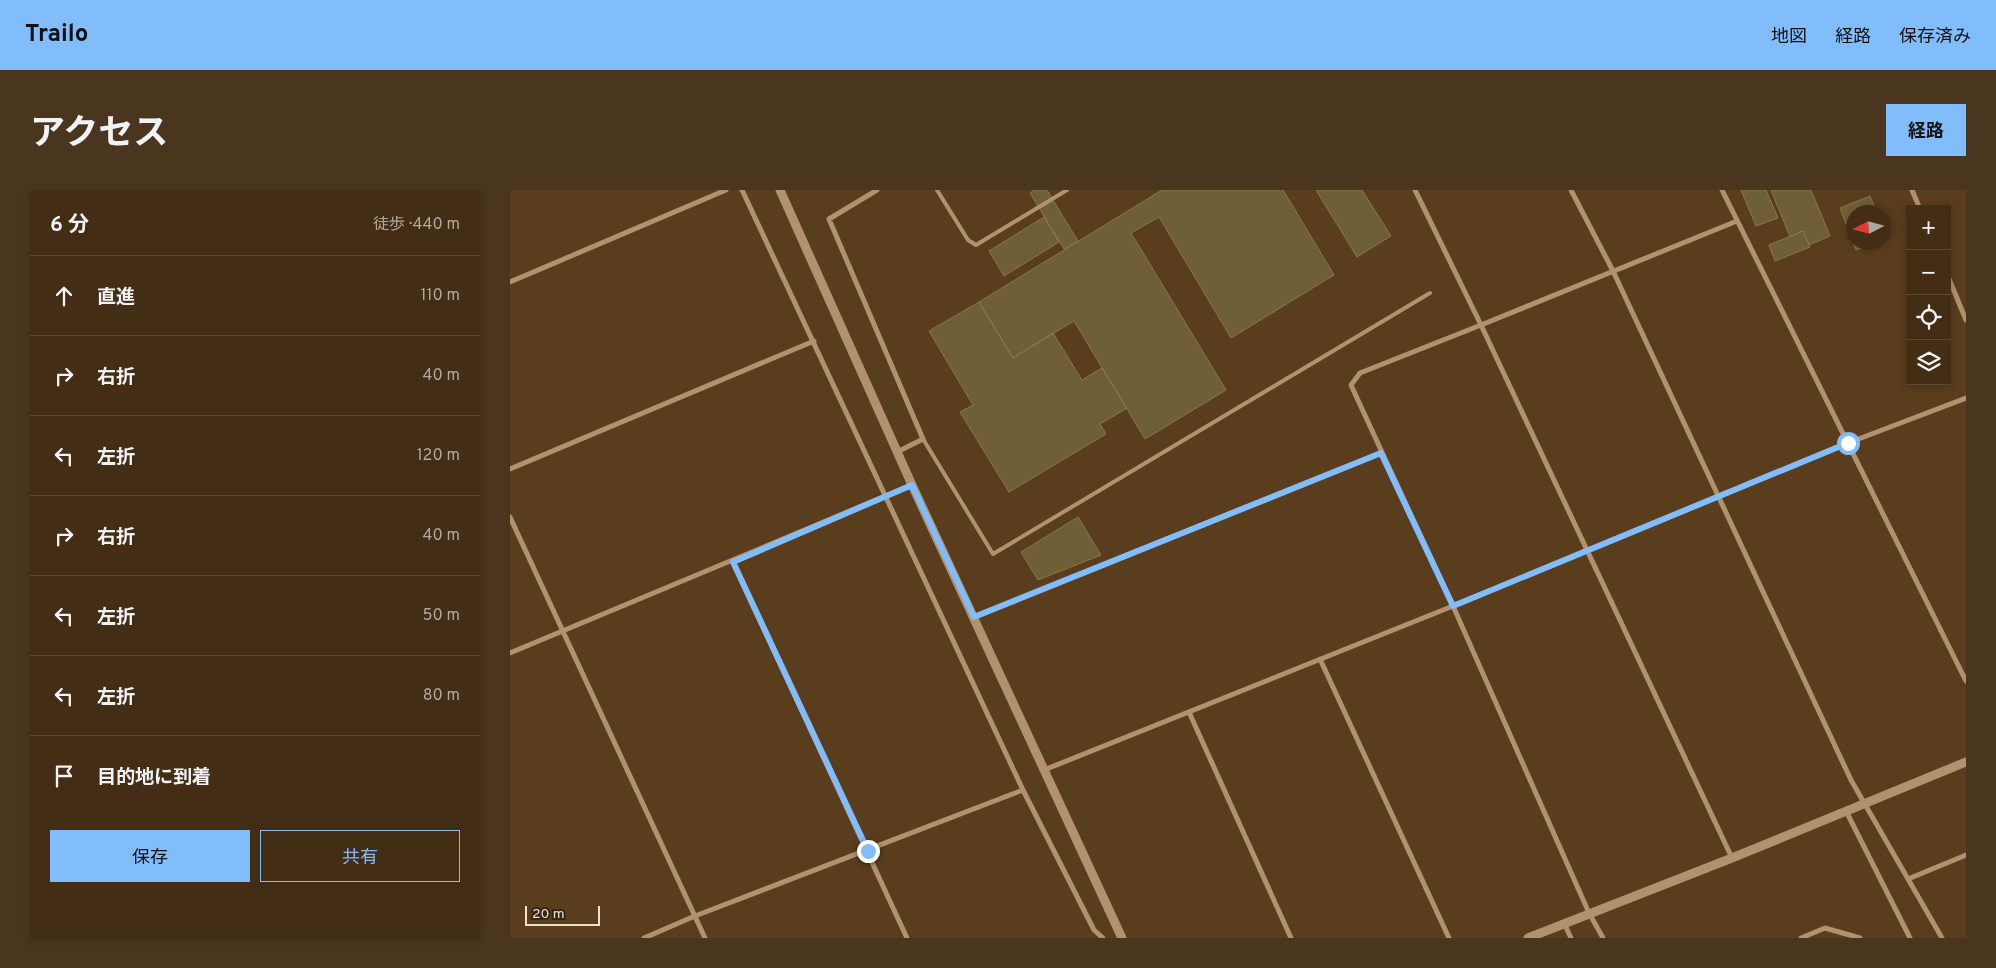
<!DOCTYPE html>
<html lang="ja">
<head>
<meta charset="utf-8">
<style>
	body { margin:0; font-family:Overpass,"Noto Sans JP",sans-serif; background:#4a361e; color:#f1f3f6 }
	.controls { position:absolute; right:15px; top:15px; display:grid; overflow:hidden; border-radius:0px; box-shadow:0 2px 8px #0003 }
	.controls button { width:45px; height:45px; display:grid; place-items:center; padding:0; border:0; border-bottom:1px solid #5b4a34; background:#432e15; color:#f1f3f6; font:25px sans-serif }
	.compass { position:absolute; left:1336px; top:15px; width:45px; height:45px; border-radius:50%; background:#432e15; box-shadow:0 2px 8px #0003; rotate:264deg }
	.scale { position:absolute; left:15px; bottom:12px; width:75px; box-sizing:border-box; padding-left:5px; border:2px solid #f0dfcd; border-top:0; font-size:14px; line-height:18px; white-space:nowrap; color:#f0dfcd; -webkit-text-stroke:4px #342719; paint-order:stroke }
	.stop { position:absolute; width:15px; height:15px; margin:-11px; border:4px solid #80bdfa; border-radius:50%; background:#fff }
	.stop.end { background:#80bdfa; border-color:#fff; box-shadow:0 1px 5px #0008 }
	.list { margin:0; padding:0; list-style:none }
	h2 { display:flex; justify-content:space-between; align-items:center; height:65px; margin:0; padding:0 20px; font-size:21px }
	h2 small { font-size:16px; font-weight:400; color:#afa8a0 }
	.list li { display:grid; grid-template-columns:32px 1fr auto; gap:15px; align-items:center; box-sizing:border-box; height:80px; padding:0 20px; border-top:1px solid #5b4a34 }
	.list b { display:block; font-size:19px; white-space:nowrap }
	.list em { font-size:16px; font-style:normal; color:#afa8a0 }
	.actions { display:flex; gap:10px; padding:15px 20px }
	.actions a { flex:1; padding:11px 0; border:1px solid #80bdfa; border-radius:0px; text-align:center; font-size:18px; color:#80bdfa }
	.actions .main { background:#80bdfa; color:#111 }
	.icon { flex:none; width:28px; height:28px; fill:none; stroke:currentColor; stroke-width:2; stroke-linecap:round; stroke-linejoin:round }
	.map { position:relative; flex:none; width:1456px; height:748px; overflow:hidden; border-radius:0px }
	header { display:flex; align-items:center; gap:30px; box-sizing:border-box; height:70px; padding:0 25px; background:#80bdfa; color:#111 }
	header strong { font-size:24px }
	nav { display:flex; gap:28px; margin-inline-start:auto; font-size:18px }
	.intro { display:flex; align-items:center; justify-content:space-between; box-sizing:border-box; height:120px; padding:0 30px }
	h1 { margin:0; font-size:35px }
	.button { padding:12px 22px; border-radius:0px; background:#80bdfa; color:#111; font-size:18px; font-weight:700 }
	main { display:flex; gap:30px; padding:0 30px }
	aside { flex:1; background:#432e15; border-radius:0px; box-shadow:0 2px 8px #0003 }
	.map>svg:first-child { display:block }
	.building { fill:#6e5f36; stroke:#88784e }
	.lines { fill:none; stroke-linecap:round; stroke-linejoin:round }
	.service { stroke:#b1916e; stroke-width:4 }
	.minor { stroke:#b1916e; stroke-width:5 }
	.tertiary { stroke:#b1916e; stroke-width:9 }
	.route { stroke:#80bdfa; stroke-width:6 }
</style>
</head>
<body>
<header>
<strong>Trailo</strong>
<nav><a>地図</a><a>経路</a><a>保存済み</a></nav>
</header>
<div class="intro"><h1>アクセス</h1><a class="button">経路</a></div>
<main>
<aside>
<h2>6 分<small>徒歩 · 440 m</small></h2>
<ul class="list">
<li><svg class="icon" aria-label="ahead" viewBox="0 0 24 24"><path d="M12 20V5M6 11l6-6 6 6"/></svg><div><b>直進</b></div><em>110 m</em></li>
<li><svg class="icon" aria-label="right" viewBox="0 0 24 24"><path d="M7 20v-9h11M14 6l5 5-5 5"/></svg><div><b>右折</b></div><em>40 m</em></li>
<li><svg class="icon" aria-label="left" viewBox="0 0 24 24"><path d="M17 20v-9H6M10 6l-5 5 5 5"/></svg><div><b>左折</b></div><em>120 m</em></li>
<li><svg class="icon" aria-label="right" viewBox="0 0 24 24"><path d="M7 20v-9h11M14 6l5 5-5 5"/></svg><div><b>右折</b></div><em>40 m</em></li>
<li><svg class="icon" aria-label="left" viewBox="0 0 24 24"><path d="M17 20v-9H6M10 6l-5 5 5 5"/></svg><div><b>左折</b></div><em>50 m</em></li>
<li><svg class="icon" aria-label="left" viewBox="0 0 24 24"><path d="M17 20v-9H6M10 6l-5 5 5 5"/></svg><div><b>左折</b></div><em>80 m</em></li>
<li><svg class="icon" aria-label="arrive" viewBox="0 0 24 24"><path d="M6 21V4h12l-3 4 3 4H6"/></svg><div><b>目的地に到着</b></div></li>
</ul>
<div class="actions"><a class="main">保存</a><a>共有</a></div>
</aside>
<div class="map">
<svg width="1456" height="748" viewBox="0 0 1456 748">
	<rect width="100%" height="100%" fill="#593d1c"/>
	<path class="building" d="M 524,0 L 537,0 L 568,51 L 554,59 L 520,3 Z
		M 652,0 L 773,0 L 824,85 L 721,148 L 649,27 L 621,43 L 716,200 L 635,249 L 564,131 L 503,168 L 469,112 Z
		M 806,0 L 852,0 L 881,46 L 847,67 Z
		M 1231,0 L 1256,0 L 1268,28 L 1246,36 Z
		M 1261,0 L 1301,0 L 1320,46 L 1299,55 L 1293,41 L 1280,47 Z
		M 1360,6 L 1366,22 L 1344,22 L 1344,52 L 1366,52 L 1346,60 L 1330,18 Z
		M 534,27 L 549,52 L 494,86 L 479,61 Z
		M 1293,41 L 1300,57 L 1265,71 L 1259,55 Z
		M 469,112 L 503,168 L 543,143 L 572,190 L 592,178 L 617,218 L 590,234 L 596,244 L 499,302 L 450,222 L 463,215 L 419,141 Z
		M 568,327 L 591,365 L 528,390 L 511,362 Z"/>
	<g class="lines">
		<path class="service" d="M 427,0 L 458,50 L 466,55 L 557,0
			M 413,249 L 483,364 L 920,103"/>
		<path class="minor" d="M 232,0 L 513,600 L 584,740 L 593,748
			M 367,0 L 319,29 L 413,249 L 387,262
			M 905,0 L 971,135 L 850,183 L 841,195 L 943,416 L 1079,723 L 1093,748
			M 1061,0 L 1103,81 L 1341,590 L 1432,748
			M 1212,0 L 1456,491
			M 1402,0 L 1410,19
			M 1437,84 L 1456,130
			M 0,92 L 216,0
			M 0,279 L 304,151
			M 0,327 L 195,748
			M 223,372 L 397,748
			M 464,427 L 871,263
			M 0,463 L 402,295
			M 810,469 L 939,748
			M 679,522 L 781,748
			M 534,580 L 943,416 L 1338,253 L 1456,208
			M 1336,621 L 1400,748
			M 1222,668 L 971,135 L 1227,31
			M 1398,689 L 1456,665
			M 1054,733 L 1061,748
			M 134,748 L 185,726 L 513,600
			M 1291,748 L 1315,738 L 1350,748"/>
		<path class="tertiary" d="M 270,0 L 402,295 L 612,748
			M 1018,748 L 1222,668 L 1456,572"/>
	</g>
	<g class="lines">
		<path class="route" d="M 358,661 L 223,372 L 402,295 L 464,427 L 871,263 L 943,416 L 1338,253"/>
	</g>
</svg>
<div class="controls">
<button>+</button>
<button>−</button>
<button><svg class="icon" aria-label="locate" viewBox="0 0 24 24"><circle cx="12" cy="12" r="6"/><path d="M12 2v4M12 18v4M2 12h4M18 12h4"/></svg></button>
<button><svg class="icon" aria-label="layers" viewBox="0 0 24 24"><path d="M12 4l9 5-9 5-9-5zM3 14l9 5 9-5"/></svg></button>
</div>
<svg class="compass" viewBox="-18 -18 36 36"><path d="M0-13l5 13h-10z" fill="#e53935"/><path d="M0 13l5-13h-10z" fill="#afa8a0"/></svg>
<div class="scale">20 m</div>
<div class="stop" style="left:1338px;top:253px"></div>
<div class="stop end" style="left:358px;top:661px"></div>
</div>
</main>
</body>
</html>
